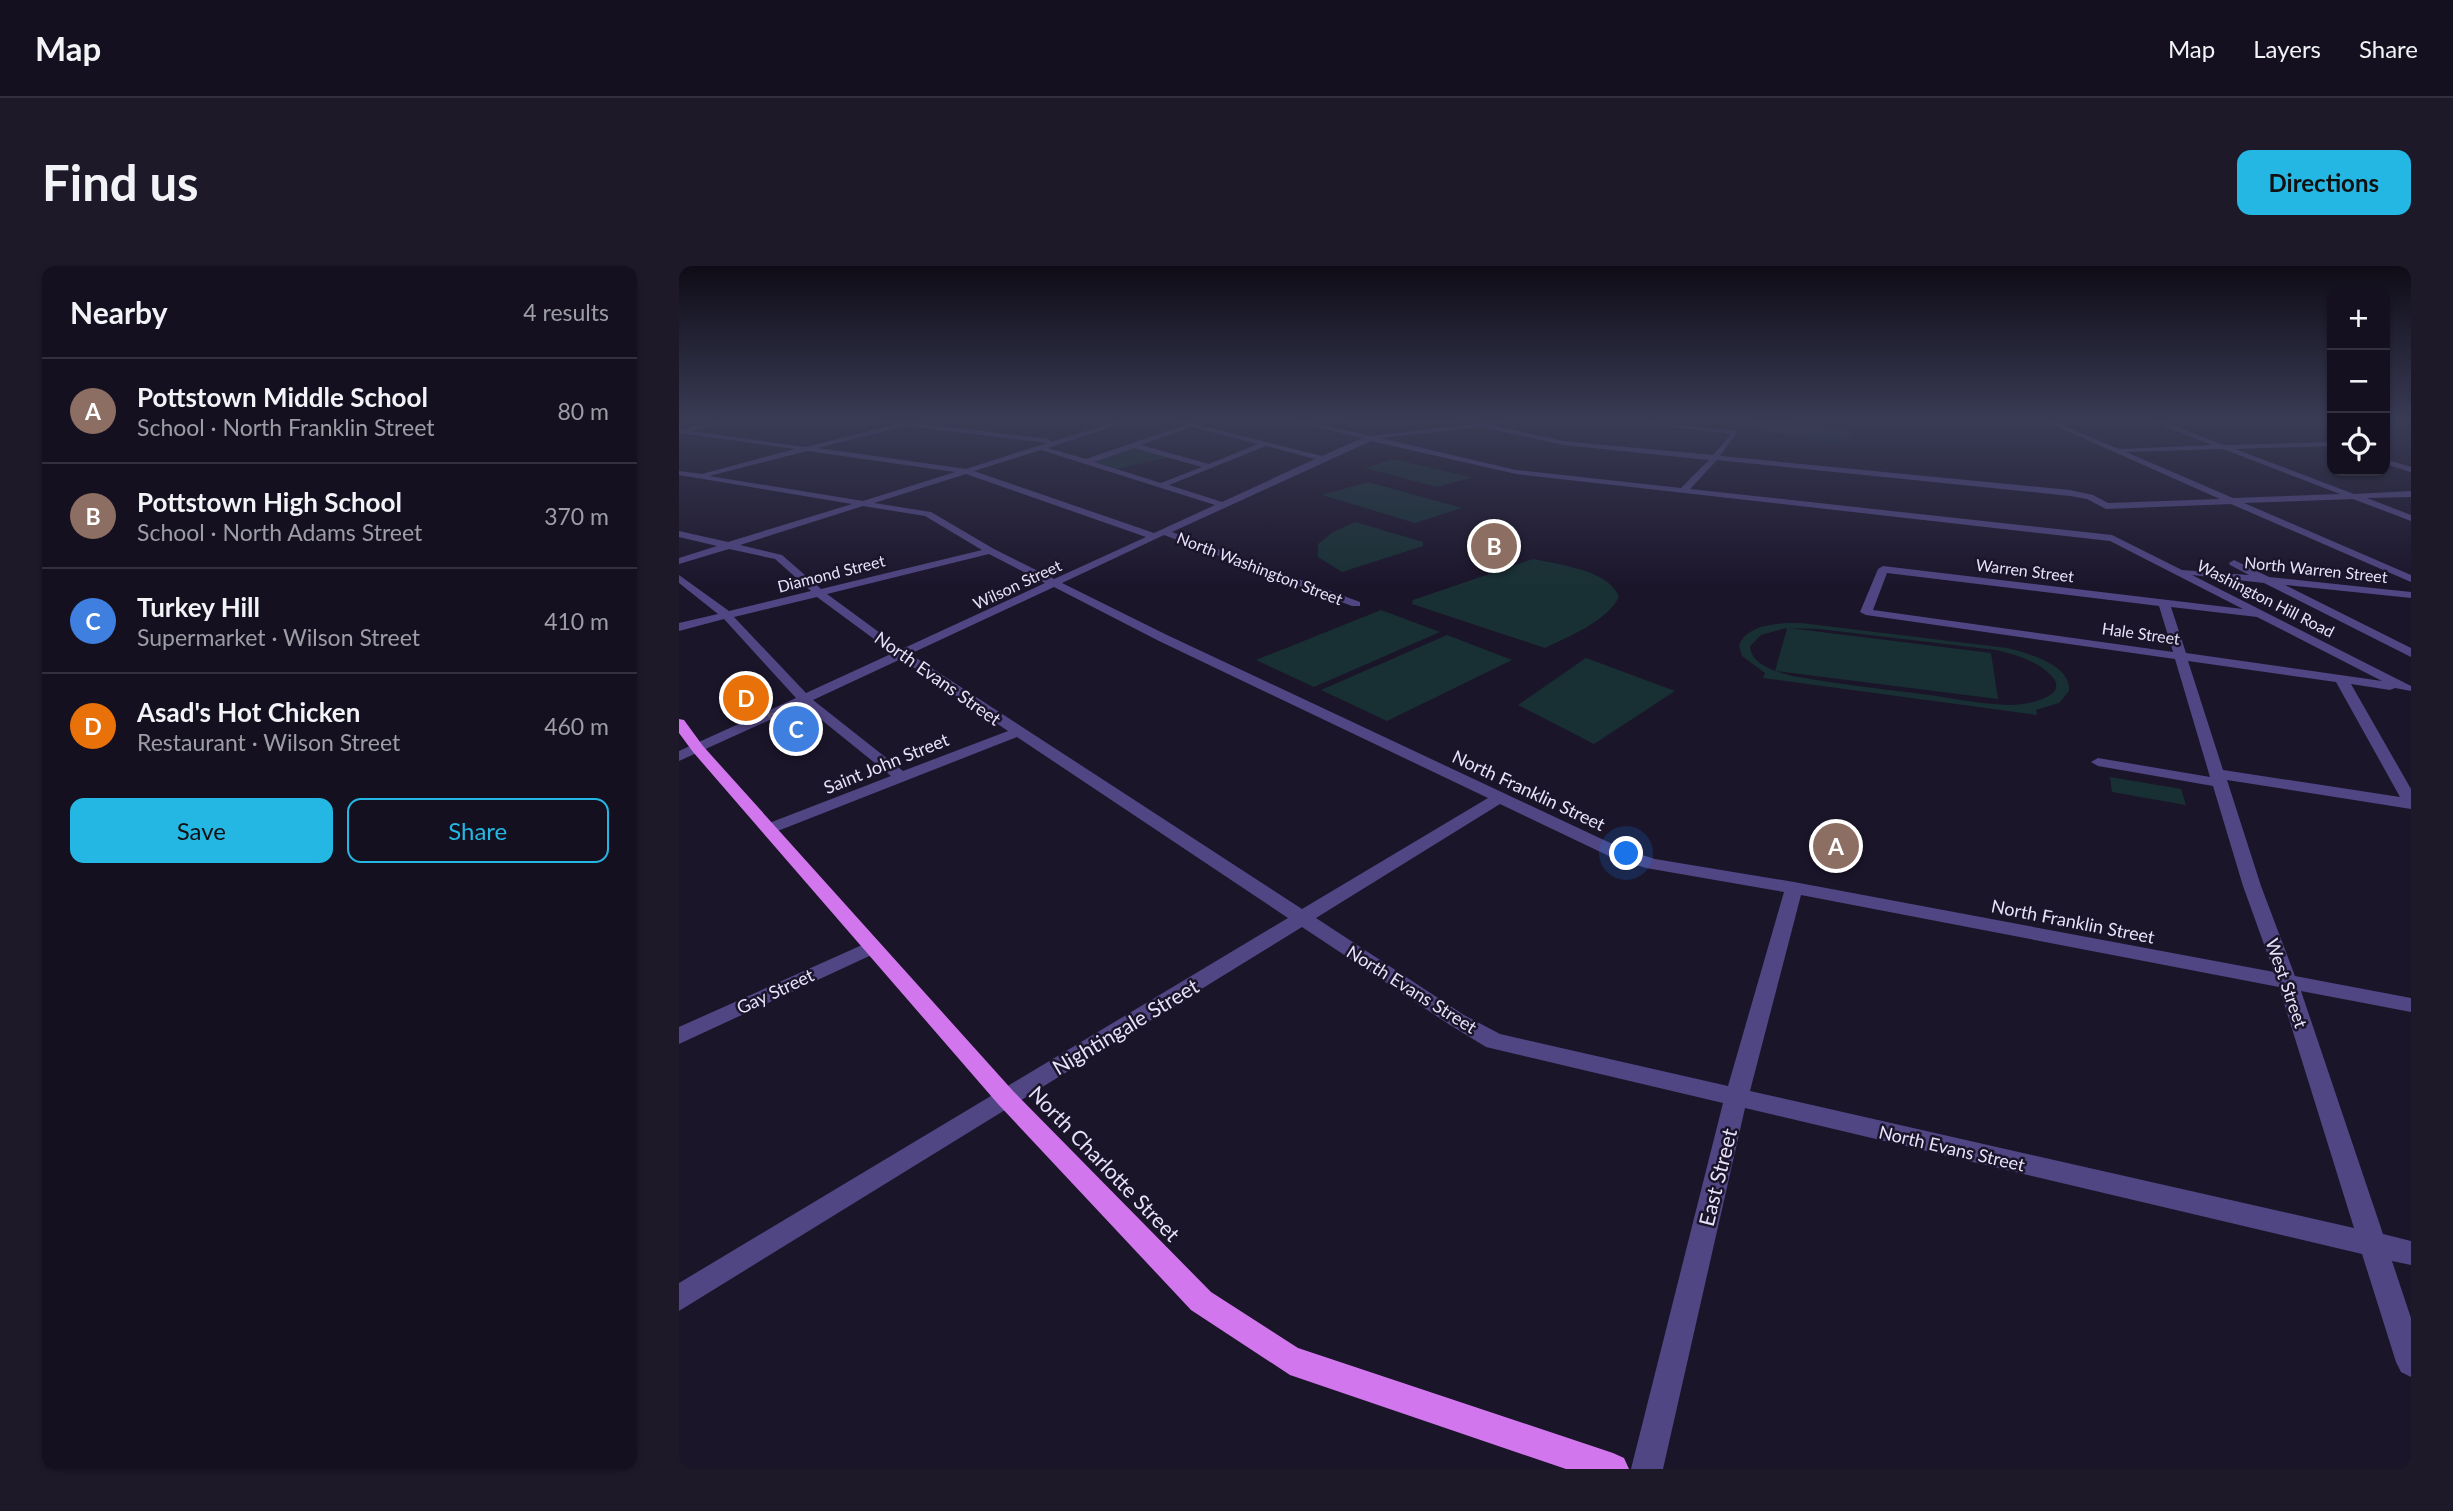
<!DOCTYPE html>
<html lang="en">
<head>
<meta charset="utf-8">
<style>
	body { margin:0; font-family:Lato,sans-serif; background:#1d1929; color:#f1f3f6 }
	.controls { position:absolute; right:21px; top:21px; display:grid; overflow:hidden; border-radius:14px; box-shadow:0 2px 5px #0004 }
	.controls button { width:63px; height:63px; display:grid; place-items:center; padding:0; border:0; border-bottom:2px solid #33303e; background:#141020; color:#f1f3f6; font:35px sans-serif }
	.you { position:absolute; left:948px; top:588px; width:24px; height:24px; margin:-18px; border:5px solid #fff; border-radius:50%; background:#1a73e8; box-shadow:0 0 0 10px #1a73e833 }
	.badge { display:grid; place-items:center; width:46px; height:46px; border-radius:50%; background:#25b7e3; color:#fff; font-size:23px; font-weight:700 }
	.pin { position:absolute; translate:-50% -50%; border:4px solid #fff; box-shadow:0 2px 7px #0006 }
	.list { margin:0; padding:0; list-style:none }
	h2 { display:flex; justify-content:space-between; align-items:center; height:91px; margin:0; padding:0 28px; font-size:30px }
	h2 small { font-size:23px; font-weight:400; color:#9d9da5 }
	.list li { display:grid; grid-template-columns:46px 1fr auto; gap:21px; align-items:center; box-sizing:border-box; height:105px; padding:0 28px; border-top:2px solid #33303e }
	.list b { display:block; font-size:26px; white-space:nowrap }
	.list p { margin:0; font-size:23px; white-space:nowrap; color:#9d9da5 }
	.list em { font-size:23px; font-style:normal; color:#9d9da5 }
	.actions { display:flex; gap:14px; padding:21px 28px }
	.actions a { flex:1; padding:16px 0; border:2px solid #25b7e3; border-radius:14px; text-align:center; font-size:24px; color:#25b7e3 }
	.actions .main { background:#25b7e3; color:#111 }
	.icon { flex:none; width:38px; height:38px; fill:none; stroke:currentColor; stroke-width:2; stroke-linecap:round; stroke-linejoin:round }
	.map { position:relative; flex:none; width:1732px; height:1203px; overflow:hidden; border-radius:14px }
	header { display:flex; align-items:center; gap:42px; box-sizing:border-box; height:98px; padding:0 35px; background:#141020; border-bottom:2px solid #33303e }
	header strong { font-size:33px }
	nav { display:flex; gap:38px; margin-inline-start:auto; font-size:24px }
	.intro { display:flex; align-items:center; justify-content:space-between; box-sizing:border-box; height:168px; padding:0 42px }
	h1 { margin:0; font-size:49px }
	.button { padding:18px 32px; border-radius:14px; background:#25b7e3; color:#111; font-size:24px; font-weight:700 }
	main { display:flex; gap:42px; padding:0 42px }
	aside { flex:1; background:#141020; border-radius:14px; box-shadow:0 2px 5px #0004 }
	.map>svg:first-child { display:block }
	.green { fill:#183033; fill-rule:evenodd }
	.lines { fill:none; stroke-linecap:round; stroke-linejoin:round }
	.minor { fill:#504683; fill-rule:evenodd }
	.major { fill:#d176ed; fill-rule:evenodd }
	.wall { fill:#3d3055 }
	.shaded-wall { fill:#281d3c }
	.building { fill:#4f4366; stroke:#675c7e; stroke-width:2 }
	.labels { text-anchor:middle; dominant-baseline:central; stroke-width:5; stroke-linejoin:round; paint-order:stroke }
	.far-street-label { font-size:16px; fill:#e8e1fb; stroke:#1b152a }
	.street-label { font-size:18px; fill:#e8e1fb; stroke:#1b152a }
	.near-street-label { font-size:21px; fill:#e8e1fb; stroke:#1b152a }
</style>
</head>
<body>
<header>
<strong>Map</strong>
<nav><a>Map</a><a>Layers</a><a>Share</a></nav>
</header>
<div class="intro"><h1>Find us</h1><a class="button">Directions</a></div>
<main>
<aside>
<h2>Nearby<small>4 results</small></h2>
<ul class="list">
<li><span class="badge" style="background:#8d6e63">A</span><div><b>Pottstown Middle School</b><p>School · North Franklin Street</p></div><em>80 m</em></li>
<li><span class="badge" style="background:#8d6e63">B</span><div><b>Pottstown High School</b><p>School · North Adams Street</p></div><em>370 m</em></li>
<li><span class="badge" style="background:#3f7fe0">C</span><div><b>Turkey Hill</b><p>Supermarket · Wilson Street</p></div><em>410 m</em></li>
<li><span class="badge" style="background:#e8710a">D</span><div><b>Asad's Hot Chicken</b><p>Restaurant · Wilson Street</p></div><em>460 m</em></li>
</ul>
<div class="actions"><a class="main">Save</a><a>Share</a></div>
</aside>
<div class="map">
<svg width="1732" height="1203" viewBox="0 0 1732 1203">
	<rect width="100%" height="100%" fill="#1b152a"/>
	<path class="green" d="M 644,153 L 810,153 L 768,159 L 682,161 Z
		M 1084,153 L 1089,153 L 1178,167 L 1155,177 L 1060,161 Z
		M 456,181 L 490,191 L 438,203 L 416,196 Z
		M 714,193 L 791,211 L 791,212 L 758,221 L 686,202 Z
		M 689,216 L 783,242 L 736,257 L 643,229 Z
		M 676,256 L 744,276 L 744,280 L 663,306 L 639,291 L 639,278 L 654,266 Z
		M 854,293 C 880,299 929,303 940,331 C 927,356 890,370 866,382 L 733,338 L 734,334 Z
		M 702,344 L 761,366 L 635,421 L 577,394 Z
		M 1122,357 L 1328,382 C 1348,387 1393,399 1390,425 L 1380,437 L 1357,444 L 1358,449 L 1084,412 L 1086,407 L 1063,390 L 1060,379 C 1069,357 1102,357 1122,357 ZM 1107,362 L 1108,363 L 1096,405 C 1084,400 1072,394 1071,380 L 1082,369 ZM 1110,362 L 1140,363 L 1317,384 C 1334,388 1352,393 1366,404 C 1398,428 1354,438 1335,439 C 1307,439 1278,433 1250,429 C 1204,423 1158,418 1113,410 L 1097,405 L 1319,433 L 1312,387 Z
		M 768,369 L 833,394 L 708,455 L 642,424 Z
		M 907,392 L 996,425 L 915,478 L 839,439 Z
		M 1431,511 L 1502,523 L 1507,539 L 1433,526 Z"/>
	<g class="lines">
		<path class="minor" d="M 48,153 L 59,153 L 12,165 L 127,181 L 215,159 L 182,153 L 226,156 L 249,153 L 237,157 L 369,173 L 372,176 L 447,153 L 456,153 L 369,182 L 407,193 L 506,159 L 486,153 L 496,153 L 643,190 L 683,172 L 605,153 L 616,153 L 692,170 L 839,153 L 814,159 L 884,175 L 1034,189 L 1052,168 L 933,153 L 1059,165 L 1041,190 L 1391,224 L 1414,229 L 1429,237 L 1541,233 L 1361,153 L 1369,153 L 1440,183 L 1533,179 L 1467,153 L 1476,153 L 1545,179 L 1653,176 L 1653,180 L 1556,183 L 1675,228 L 1732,225 L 1732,231 L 1688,232 L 1732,249 L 1732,255 L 1674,233 L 1565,237 L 1732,309 L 1732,316 L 1552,238 L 1427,243 L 1408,233 L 1391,230 L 1038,194 L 1011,223 L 1433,269 L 1503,304 L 1570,309 L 1551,299 L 1550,297 L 1555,294 L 1590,311 L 1732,326 L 1732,332 L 1606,319 L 1732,382 L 1732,391 L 1585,317 L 1513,309 L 1732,420 L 1732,425 L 1716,422 L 1711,424 L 1672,418 L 1732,523 L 1732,543 L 1548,514 L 1582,620 L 1616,710 L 1732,732 L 1732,746 L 1622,725 L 1704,968 L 1732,975 L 1732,999 L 1713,995 L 1732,1052 L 1732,1111 L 1722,1106 L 1717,1096 L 1683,988 L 1066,842 L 984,1203 L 952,1203 L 1044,837 L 807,781 L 771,759 L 623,661 L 0,1045 L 0,1017 L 609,652 L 338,471 L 91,568 L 85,567 L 83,563 L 85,559 L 212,510 L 124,439 L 0,495 L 0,485 L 117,432 L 45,353 L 0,365 L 0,357 L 39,348 L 0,317 L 0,309 L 50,345 L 132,325 L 96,293 L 50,283 L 0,298 L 0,292 L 38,280 L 0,271 L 0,265 L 49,276 L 173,238 L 0,209 L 0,205 L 23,208 L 116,183 L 0,167 L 0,163 L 7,164 L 8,162 ZM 226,160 L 368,177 L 287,203 L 139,182 ZM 513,161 L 579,178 L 530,198 L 462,179 ZM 802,161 L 884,179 L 1030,194 L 1002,222 L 837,204 L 701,172 ZM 692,175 L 837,208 L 1431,275 L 1564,343 L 1204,300 L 1199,303 L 1181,346 L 1187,349 L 1496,393 L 1531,511 L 1419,492 L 1412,496 L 1419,500 L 1534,520 L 1564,620 L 1595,706 L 1115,616 L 976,593 L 944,583 L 488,369 L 383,317 L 485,269 L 673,340 L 681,340 L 681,336 L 493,266 ZM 587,180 L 636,193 L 543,236 L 490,219 ZM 455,182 L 523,201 L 482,217 L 415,196 ZM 1544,183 L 1661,228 L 1554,232 L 1447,186 ZM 362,184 L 536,239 L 475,267 L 295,205 ZM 128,185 L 276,206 L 184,235 L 30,210 ZM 287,208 L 467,271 L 375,313 L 315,283 L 252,246 L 195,237 ZM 184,240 L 246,250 L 303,284 L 142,323 L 103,289 L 61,279 ZM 310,288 L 366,317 L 223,383 L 148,328 ZM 1208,307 L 1480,340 L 1494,386 L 1194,344 ZM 375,321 L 480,375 L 809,532 L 623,643 L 231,388 ZM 138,331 L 214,387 L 127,427 L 55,351 ZM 1492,341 L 1578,351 L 1703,415 L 1507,387 ZM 222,393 L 329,465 L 224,505 L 134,434 ZM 1509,395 L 1657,416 L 1721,531 L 1544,504 ZM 821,538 L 932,591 L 967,602 L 1105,626 L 1049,820 L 821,768 L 785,749 L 637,652 ZM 1122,629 L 1600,721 L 1675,962 L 1071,825 Z
			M 1706,193 L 1732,201 L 1732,206 L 1706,198 Z
			M 192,675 L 199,676 L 202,681 L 199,686 L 0,778 L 0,761 Z"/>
		<path class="major" d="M 0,453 L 5,454 L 24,480 L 335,826 L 532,1026 L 619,1082 L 934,1187 L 945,1192 L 950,1203 L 887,1203 L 611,1109 L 512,1044 L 319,838 L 14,486 L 0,467 Z"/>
	</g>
	<path class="wall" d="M 45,420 L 85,434 L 62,441 L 51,429 Z
		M 89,449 L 135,457 L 140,467 L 111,476 L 95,459 Z"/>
	<path class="shaded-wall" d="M 79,425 L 85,434 L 62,441 L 56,431 Z
		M 135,457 L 140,467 L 111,476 L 106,466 Z"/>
	<path class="building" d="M 68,413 L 79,425 L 56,431 L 45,420 Z
		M 118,441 L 135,457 L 106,466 L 89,449 Z"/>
	<linearGradient id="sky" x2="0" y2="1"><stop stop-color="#0f0c17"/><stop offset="0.48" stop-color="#393b55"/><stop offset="1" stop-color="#393b55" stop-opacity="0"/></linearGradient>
	<rect width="1732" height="321" fill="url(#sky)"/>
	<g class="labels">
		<g class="far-street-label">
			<text transform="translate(581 302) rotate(21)">North Washington Street</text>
			<text transform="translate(1637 303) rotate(6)">North Warren Street</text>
			<text transform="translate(1346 304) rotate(7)">Warren Street</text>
			<text transform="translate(152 307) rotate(-14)">Diamond Street</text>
			<text transform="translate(338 318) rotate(-25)">Wilson Street</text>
			<text transform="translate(1587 332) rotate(27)">Washington Hill Road</text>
			<text transform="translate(1462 367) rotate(8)">Hale Street</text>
		</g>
		<g class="street-label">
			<text transform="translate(259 412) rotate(35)">North Evans Street</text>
			<text transform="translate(207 497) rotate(-22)">Saint John Street</text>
			<text transform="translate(850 524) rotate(25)">North Franklin Street</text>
			<text transform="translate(1394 655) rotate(11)">North Franklin Street</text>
			<text transform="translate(1608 717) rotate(71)">West Street</text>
			<text transform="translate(733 723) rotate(32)">North Evans Street</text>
			<text transform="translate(96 725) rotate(-25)">Gay Street</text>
			<text transform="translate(1273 882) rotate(13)">North Evans Street</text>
		</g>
		<g class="near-street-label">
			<text transform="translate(446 760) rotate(-31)">Nightingale Street</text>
			<text transform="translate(426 897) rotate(46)">North Charlotte Street</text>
			<text transform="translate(1038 911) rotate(-76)">East Street</text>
		</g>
	</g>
</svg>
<div class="controls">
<button>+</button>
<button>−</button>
<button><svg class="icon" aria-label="locate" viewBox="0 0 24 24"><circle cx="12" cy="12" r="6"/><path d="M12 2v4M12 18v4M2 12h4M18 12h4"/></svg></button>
</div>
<div class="you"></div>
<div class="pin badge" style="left:1157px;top:580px;background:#8d6e63">A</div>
<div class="pin badge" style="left:815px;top:280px;background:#8d6e63">B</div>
<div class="pin badge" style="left:117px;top:463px;background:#3f7fe0">C</div>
<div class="pin badge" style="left:67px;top:432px;background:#e8710a">D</div>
</div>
</main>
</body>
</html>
